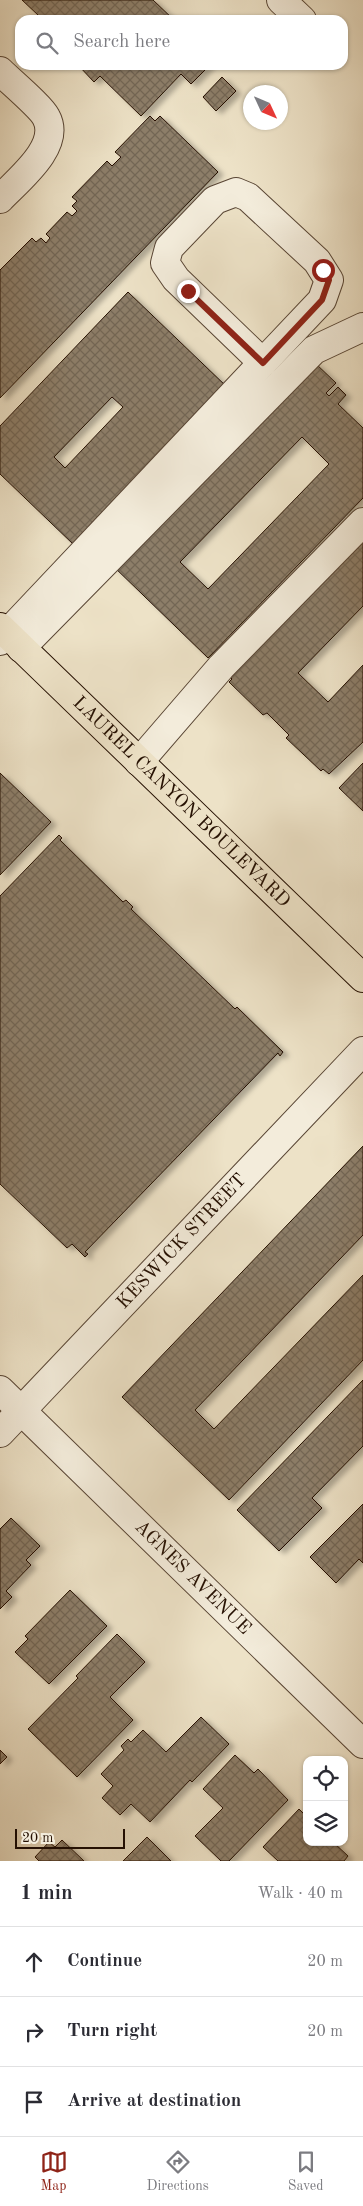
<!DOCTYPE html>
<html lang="en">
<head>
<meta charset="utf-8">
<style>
	body { margin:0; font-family:"Old Standard TT",serif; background:#f2f2f3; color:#2b2b33 }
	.controls { position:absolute; right:15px; bottom:15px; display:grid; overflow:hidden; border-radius:10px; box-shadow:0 1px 4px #0004 }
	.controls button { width:45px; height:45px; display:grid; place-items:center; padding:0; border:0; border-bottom:1px solid #e1e1e2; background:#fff; color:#2b2b33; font:25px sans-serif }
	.compass { position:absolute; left:243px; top:85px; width:45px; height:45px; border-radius:50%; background:#fff; box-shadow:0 1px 4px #0004; rotate:134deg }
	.scale { position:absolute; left:15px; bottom:12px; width:110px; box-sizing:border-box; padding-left:5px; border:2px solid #261103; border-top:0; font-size:14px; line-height:18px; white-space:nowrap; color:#261103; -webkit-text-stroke:4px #f3ecdb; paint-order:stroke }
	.stop { position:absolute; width:15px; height:15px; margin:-11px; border:4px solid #8f2418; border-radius:50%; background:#fff }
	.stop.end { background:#8f2418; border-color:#fff; box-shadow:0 1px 5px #0008 }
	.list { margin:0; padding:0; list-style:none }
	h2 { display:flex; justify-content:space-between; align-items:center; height:65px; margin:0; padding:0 20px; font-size:21px }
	h2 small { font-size:16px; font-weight:400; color:#7c7c81 }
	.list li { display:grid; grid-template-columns:32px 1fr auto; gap:15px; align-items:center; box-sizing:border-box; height:70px; padding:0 20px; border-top:1px solid #e1e1e2 }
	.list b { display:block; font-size:19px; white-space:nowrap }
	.list em { font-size:16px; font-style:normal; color:#7c7c81 }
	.icon { flex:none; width:28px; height:28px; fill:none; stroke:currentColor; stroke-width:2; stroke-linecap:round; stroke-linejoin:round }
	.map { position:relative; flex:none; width:363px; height:1861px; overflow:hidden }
	.search { position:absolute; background:#fff; box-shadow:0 1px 4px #0004; left:15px; right:15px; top:15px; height:55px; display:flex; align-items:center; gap:12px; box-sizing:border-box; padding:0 18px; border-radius:15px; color:#7c7c81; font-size:19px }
	.sheet { height:275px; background:#fff }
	nav { display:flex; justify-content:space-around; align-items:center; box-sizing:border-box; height:70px; border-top:1px solid #e1e1e2; background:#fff; font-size:14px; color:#7c7c81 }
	nav a { display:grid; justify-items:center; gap:2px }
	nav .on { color:#8f2418 }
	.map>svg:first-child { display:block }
	.building { fill:url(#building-cross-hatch); stroke:#261103; fill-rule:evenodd; filter:url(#shadow) }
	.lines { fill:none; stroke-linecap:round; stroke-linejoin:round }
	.minor-casing { stroke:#584534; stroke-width:30 }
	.major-casing { stroke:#261103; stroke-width:30 }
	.minor { stroke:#f3ecdb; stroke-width:28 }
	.major { stroke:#ede2c7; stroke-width:28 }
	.route { stroke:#8f2418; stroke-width:6 }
	.labels { text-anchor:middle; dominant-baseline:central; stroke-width:4; stroke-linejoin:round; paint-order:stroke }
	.street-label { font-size:19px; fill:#261103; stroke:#f3ecdb }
</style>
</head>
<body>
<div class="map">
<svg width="363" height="1861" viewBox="0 0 363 1861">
	<defs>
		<pattern id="building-cross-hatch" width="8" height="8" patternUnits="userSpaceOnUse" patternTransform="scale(1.25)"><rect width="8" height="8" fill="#8d7e69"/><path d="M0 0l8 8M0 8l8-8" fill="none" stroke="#736654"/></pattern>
		<filter id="shadow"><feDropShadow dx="5.5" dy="3" stdDeviation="2.5" flood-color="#0004"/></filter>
	</defs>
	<rect width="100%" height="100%" fill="#ede2c7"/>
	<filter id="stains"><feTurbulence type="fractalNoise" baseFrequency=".004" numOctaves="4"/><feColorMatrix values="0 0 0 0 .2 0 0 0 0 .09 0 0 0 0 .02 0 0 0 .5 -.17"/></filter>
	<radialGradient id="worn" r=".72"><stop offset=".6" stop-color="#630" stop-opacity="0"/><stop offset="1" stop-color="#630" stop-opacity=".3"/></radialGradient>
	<path class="building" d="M 22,0 L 153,0 L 174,20 L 34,20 L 38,15 Z
		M 78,65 L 210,65 L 191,84 L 181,74 L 141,116 L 100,76 L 94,82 Z
		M 222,77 L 236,91 L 216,111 L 203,97 Z
		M 150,116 L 155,121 L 160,116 L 218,172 L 0,398 L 0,270 L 32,238 L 36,242 L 41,238 L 46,243 L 50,238 L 46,234 L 67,212 L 72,216 L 77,211 L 72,206 L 77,201 L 72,197 L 107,161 L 112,166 L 121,157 L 115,152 Z
		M 128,292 L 227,387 L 74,545 L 0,474 L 0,426 ZM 112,397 L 123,407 L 65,468 L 54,457 Z
		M 314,362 L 336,383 L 326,393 L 329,396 L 338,387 L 346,395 L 338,404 L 363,428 L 363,498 L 208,658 L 111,564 ZM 302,437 L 329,464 L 208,589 L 180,562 Z
		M 363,530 L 363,606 L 298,673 L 328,702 L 363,665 L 363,742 L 329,774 L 323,769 L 321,771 L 286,738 L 289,735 L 267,713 L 263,715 L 229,682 L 232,679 L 227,674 Z
		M 363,763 L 363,811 L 339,788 Z
		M 0,773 L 51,822 L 0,875 Z
		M 59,835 L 62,838 L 60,840 L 123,902 L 126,900 L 133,907 L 131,909 L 235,1009 L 237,1007 L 283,1052 L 280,1056 L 278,1053 L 85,1252 L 88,1254 L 85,1257 L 72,1244 L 67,1248 L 0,1184 L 0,896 Z
		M 363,1146 L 363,1235 L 195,1410 L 214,1429 L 363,1275 L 363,1360 L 229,1500 L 122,1397 Z
		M 363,1380 L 363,1446 L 312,1498 L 322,1508 L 279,1551 L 237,1510 Z
		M 363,1504 L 363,1563 L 359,1559 L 336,1583 L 310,1557 Z
		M 11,1518 L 40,1546 L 26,1560 L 31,1565 L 6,1591 L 12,1597 L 0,1609 L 0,1529 Z
		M 70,1590 L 107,1626 L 49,1684 L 15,1652 L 28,1639 L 25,1636 Z
		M 117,1634 L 145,1662 L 110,1697 L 133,1720 L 77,1777 L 28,1729 L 78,1678 L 76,1676 Z
		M 201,1717 L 229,1744 L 192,1782 L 190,1780 L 150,1822 L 131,1804 L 120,1815 L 102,1798 L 113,1786 L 101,1774 L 124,1750 L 121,1746 L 128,1739 L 131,1742 L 143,1730 L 166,1752 Z
		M 0,1750 L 7,1757 L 0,1764 Z
		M 235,1755 L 254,1773 L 258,1769 L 288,1800 L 229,1861 L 221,1861 L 195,1836 L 223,1808 L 203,1789 Z
		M 299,1809 L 307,1817 L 307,1842 L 333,1842 L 348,1856 L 344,1861 L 278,1861 L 263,1847 Z
		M 147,1837 L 171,1861 L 123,1861 Z
		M 62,1840 L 84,1861 L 39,1861 L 35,1857 L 49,1842 L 55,1847 Z"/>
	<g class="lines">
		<defs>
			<g id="minor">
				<path d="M 281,0 L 302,20"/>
				<path d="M 0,71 C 10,81 41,107 46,117 C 62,146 18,180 0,199"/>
				<path d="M 0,641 L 322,300 L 329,280 L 317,261 L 248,197 L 236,192 L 215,200 L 169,248 L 165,263 L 176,279 L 263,363"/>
				<path d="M 21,648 L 314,350 L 363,327"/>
				<path d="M 139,762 L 221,667 L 363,522"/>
				<path id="s1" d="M 0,1390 L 363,1744"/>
				<path id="s2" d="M 0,1433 L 363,1051"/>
			</g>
			<g id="major">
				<path id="s3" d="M 0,627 L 363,978"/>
			</g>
		</defs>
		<use href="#minor" class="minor-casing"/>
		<use href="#major" class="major-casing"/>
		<use href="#minor" class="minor"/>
		<use href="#major" class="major"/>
	</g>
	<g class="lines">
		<path class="route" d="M 188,291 L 263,363 L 322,300 L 329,280 L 323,270"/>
	</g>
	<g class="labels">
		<g class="street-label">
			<text stroke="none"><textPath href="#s3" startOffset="252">LAUREL CANYON BOULEVARD</textPath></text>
			<text stroke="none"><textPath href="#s2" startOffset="264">KESWICK STREET</textPath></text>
			<text stroke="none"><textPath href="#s1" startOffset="269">AGNES AVENUE</textPath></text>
		</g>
	</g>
	<rect width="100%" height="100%" filter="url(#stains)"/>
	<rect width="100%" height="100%" fill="url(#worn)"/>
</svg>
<div class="controls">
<button><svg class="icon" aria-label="locate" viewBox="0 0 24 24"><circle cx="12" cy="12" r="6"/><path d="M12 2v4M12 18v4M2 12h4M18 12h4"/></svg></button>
<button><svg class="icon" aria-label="layers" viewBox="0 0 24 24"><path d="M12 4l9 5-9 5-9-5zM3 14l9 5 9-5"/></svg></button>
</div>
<svg class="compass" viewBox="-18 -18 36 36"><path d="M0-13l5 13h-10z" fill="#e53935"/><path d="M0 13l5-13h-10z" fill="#7c7c81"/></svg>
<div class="scale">20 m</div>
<div class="stop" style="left:323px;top:270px"></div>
<div class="stop end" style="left:188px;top:291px"></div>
<div class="search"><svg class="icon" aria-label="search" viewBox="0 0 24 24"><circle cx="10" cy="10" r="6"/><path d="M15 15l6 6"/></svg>Search here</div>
</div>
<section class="sheet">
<h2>1 min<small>Walk · 40 m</small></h2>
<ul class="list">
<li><svg class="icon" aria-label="ahead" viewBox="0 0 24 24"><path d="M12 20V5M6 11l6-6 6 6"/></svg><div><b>Continue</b></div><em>20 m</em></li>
<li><svg class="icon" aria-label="right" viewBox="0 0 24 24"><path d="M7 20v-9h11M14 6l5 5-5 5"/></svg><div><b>Turn right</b></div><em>20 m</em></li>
<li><svg class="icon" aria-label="arrive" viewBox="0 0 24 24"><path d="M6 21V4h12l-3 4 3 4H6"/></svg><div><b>Arrive at destination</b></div></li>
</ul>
</section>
<nav>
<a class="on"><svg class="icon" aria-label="map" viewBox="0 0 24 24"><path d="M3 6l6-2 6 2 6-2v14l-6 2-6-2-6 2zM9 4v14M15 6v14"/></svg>Map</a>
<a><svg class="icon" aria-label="directions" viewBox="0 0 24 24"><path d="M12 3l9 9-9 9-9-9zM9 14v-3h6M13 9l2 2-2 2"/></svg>Directions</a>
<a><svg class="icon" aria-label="saved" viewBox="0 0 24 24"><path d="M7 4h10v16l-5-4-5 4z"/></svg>Saved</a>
</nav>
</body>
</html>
